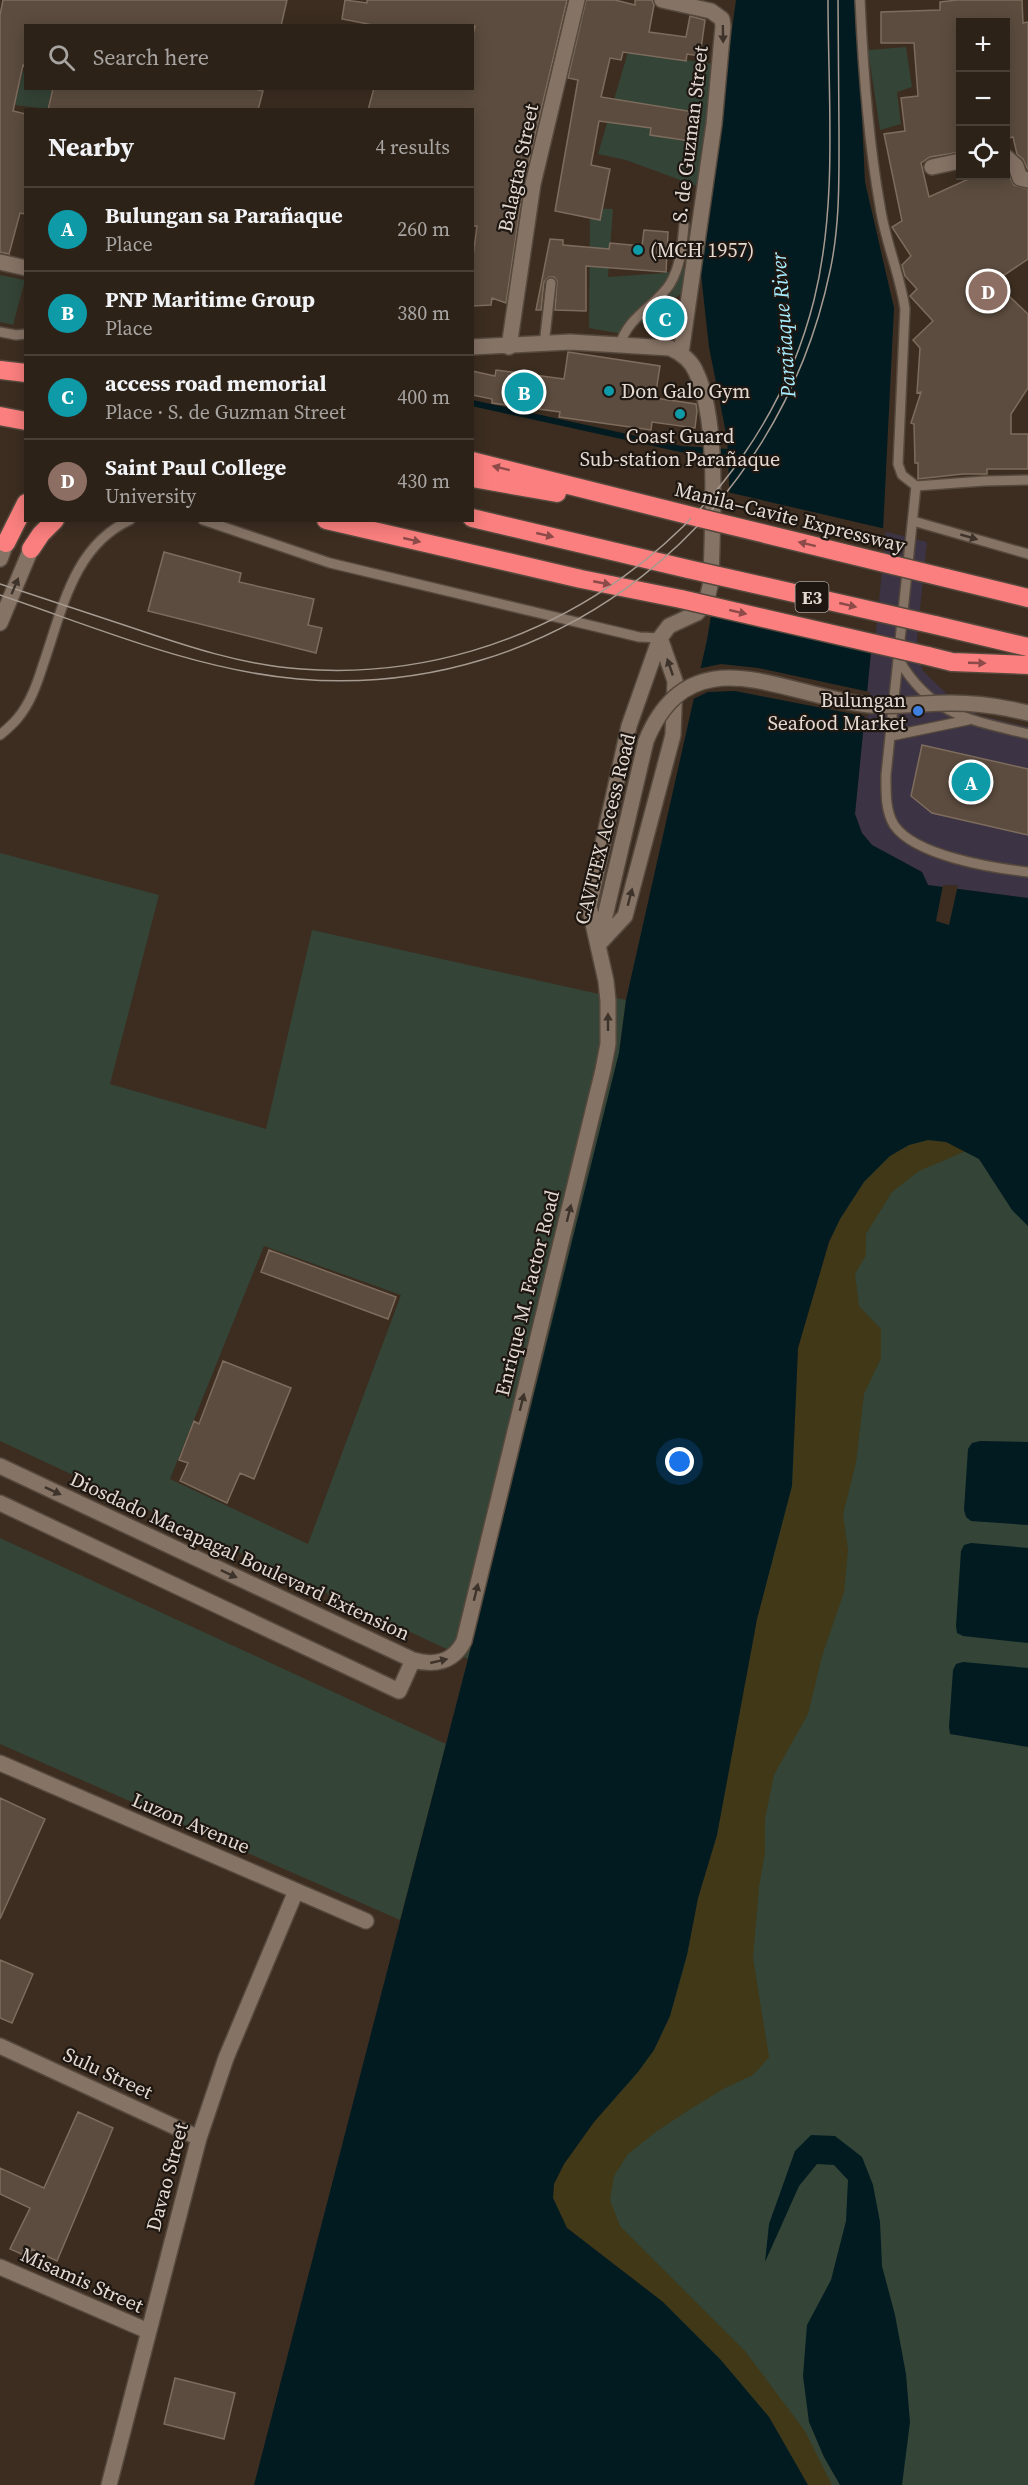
<!DOCTYPE html>
<html lang="en">
<head>
<meta charset="utf-8">
<style>
	body { margin:0; font-family:"Source Serif 4",serif; background:#392f25; color:#f1f3f6 }
	.controls { position:absolute; right:18px; top:18px; display:grid; overflow:hidden; border-radius:0px; box-shadow:0 3px 15px #0003 }
	.controls button { width:54px; height:54px; display:grid; place-items:center; padding:0; border:0; border-bottom:2px solid #483f37; background:#2d2218; color:#f1f3f6; font:30px sans-serif }
	.you { position:absolute; left:680px; top:1462px; width:21px; height:21px; margin:-15px; border:4px solid #fff; border-radius:50%; background:#1a73e8; box-shadow:0 0 0 9px #1a73e833 }
	.badge { display:grid; place-items:center; width:39px; height:39px; border-radius:50%; background:#f0a63f; color:#fff; font-size:20px; font-weight:700 }
	.pin { position:absolute; translate:-50% -50%; border:3px solid #fff; box-shadow:0 2px 6px #0006 }
	.list { margin:0; padding:0; list-style:none }
	h2 { display:flex; justify-content:space-between; align-items:center; height:78px; margin:0; padding:0 24px; font-size:26px }
	h2 small { font-size:20px; font-weight:400; color:#a7a4a2 }
	.list li { display:grid; grid-template-columns:39px 1fr auto; gap:18px; align-items:center; box-sizing:border-box; height:84px; padding:0 24px; border-top:2px solid #483f37 }
	.list b { display:block; font-size:22px; white-space:nowrap }
	.list p { margin:0; font-size:20px; white-space:nowrap; color:#a7a4a2 }
	.list em { font-size:20px; font-style:normal; color:#a7a4a2 }
	.icon { flex:none; width:33px; height:33px; fill:none; stroke:currentColor; stroke-width:2; stroke-linecap:round; stroke-linejoin:round }
	.map { position:relative; flex:none; width:1028px; height:2485px; overflow:hidden }
	.search { position:absolute; background:#2d2218; box-shadow:0 3px 15px #0003; left:24px; top:24px; width:450px; height:66px; display:flex; align-items:center; gap:15px; box-sizing:border-box; padding:0 21px; border-radius:0px; color:#a7a4a2; font-size:22px }
	.panel { position:absolute; background:#2d2218; box-shadow:0 3px 15px #0003; left:24px; top:108px; width:450px; height:414px; border-radius:0px }
	.map>svg:first-child { display:block }
	.commercial { fill:#3c3444 }
	.green { fill:#344436; fill-rule:evenodd }
	.sand { fill:#403817 }
	.water { fill:#021b21 }
	.pier { fill:#3c2d20 }
	.lines { fill:none; stroke-linecap:round; stroke-linejoin:round }
	.stream { stroke:#021b21; stroke-width:6 }
	.building { fill:#5c4c3f; stroke:#7d6c5d; stroke-width:1.5 }
	.service-casing { stroke:#55483d; stroke-width:12 }
	.minor-casing { stroke:#55483d; stroke-width:18 }
	.secondary-casing { stroke:#55483d; stroke-width:18 }
	.motorway-casing { stroke:#55483d; stroke-width:21 }
	.service { stroke:#857365; stroke-width:9 }
	.minor { stroke:#857365; stroke-width:15 }
	.secondary { stroke:#857365; stroke-width:15 }
	.motorway { stroke:#fa7f7e; stroke-width:18 }
	.tram { stroke:#a69a90; stroke-width:1.5 }
	.minor-bridge-casing { stroke:#55483d; stroke-width:18; stroke-linecap:butt }
	.motorway-bridge-casing { stroke:#55483d; stroke-width:21; stroke-linecap:butt }
	.minor-bridge { stroke:#857365; stroke-width:15 }
	.motorway-bridge { stroke:#fa7f7e; stroke-width:18 }
	.oneway { fill:#3d332a }
	.oneway2 { fill:#8c4b48 }
	.culture-dot { fill:#0f9aa8; stroke:#1e1711; stroke-width:2 }
	.shop-dot { fill:#3f7fe0; stroke:#1e1711; stroke-width:2 }
	.labels { text-anchor:middle; dominant-baseline:central; stroke-width:4.5; stroke-linejoin:round; paint-order:stroke }
	.shield { fill:#1e1711; stroke:#a9a098; stroke-width:1.5 }
	.shield-label { font-size:18px; font-weight:bold; fill:#e4dad2 }
	.street-label { font-size:20px; fill:#e4dad2; stroke:#1e1711 }
	.poi-label { font-size:20px; fill:#e4dad2; stroke:#1e1711; text-anchor:start }
	.water-label { font-size:21px; font-style:italic; fill:#a7ecfe; stroke:#1e1711 }
</style>
</head>
<body>
<div class="map">
<svg width="1028" height="2485" viewBox="0 0 1028 2485">
	<rect width="100%" height="100%" fill="#3c2d20"/>
	<path class="commercial" d="M 883,531 L 927,542 L 917,638 L 919,661 L 923,671 L 950,697 L 964,707 L 978,715 L 1028,727 L 1028,898 L 928,885 L 922,872 L 872,845 L 862,833 L 855,814 Z"/>
	<path class="green" d="M 906,47 L 912,87 L 897,92 L 901,124 L 880,130 L 868,50 Z
		M 628,52 L 715,64 L 699,187 L 626,160 L 598,154 Z
		M 23,71 L 25,72 L 26,88 L 52,89 L 47,109 L 15,105 Z
		M 590,208 L 613,209 L 608,277 L 664,273 L 690,266 L 684,291 L 659,312 L 623,334 L 589,328 Z
		M 0,275 L 25,280 L 13,325 L 0,322 Z
		M 0,853 L 159,895 L 110,1084 L 266,1129 L 312,930 L 626,1000 L 619,1053 L 468,1659 L 0,1441 ZM 264,1246 L 401,1295 L 308,1544 L 170,1479 Z
		M 1028,1094 L 1028,2485 L 808,2485 L 769,2417 L 554,2184 L 670,2016 L 717,1835 L 856,1119 Z
		M 0,1538 L 446,1744 L 400,1920 L 0,1744 Z"/>
	<path class="sand" d="M 928,1140 L 946,1142 L 966,1151 L 919,1171 L 892,1192 L 866,1234 L 866,1255 L 855,1274 L 859,1306 L 881,1329 L 881,1358 L 864,1394 L 856,1463 L 843,1514 L 848,1550 L 844,1592 L 822,1656 L 808,1714 L 774,1775 L 765,1819 L 765,1852 L 759,1887 L 753,1958 L 769,2057 L 753,2075 L 723,2089 L 689,2110 L 657,2131 L 628,2154 L 614,2176 L 610,2200 L 620,2226 L 745,2351 L 805,2431 L 832,2485 L 808,2485 L 769,2417 L 720,2359 L 663,2302 L 567,2228 L 553,2198 L 554,2184 L 564,2164 L 594,2122 L 638,2072 L 654,2050 L 670,2016 L 687,1955 L 698,1898 L 717,1835 L 757,1619 L 792,1486 L 798,1348 L 829,1242 L 840,1219 L 864,1182 L 890,1156 L 909,1145 Z"/>
	<path class="water" d="M 736,0 L 856,0 L 865,182 L 894,308 L 883,531 L 855,814 L 862,833 L 872,845 L 922,872 L 928,885 L 1028,898 L 1028,1226 L 1012,1210 L 979,1159 L 946,1142 L 928,1140 L 909,1145 L 890,1156 L 864,1182 L 840,1219 L 829,1242 L 798,1348 L 792,1486 L 757,1619 L 717,1835 L 698,1898 L 687,1955 L 670,2016 L 654,2050 L 638,2072 L 594,2122 L 564,2164 L 554,2184 L 553,2198 L 567,2228 L 663,2302 L 720,2359 L 769,2417 L 808,2485 L 254,2485 L 468,1659 L 619,1053 L 626,1000 L 707,640 L 730,502 L 727,438 L 709,347 L 700,265 Z
		M 980,1441 L 1028,1442 L 1028,1525 L 971,1521 L 966,1517 L 964,1510 L 968,1449 L 972,1443 Z
		M 971,1543 L 1028,1548 L 1028,1643 L 963,1636 L 957,1633 L 956,1626 L 961,1551 L 964,1545 Z
		M 963,1662 L 1028,1668 L 1028,1747 L 950,1734 L 949,1727 L 953,1670 L 956,1664 Z
		M 811,2135 L 835,2136 L 862,2157 L 873,2185 L 880,2222 L 882,2266 L 895,2315 L 906,2374 L 910,2422 L 902,2485 L 840,2485 L 824,2457 L 809,2422 L 803,2376 L 807,2325 L 831,2280 L 846,2221 L 848,2180 L 834,2165 L 817,2164 L 799,2186 L 765,2262 L 769,2224 L 795,2151 Z"/>
	<path class="pier" d="M 727,492 L 886,529 L 874,653 L 708,614 L 727,502 Z
		M 721,664 L 758,668 L 870,692 L 868,717 L 735,691 L 708,692 L 689,701 L 697,669 Z
		M 943,885 L 958,885 L 949,925 L 936,921 Z"/>
	<g class="lines">
		<path class="stream" d="M 472,403 L 681,449 L 728,452"/>
	</g>
	<path class="building" d="M 3,0 L 287,0 L 281,26 L 26,26 L 26,66 L 23,65 L 13,111 L 26,114 L 26,214 L 20,213 L 9,254 L 0,252 L 0,15 Z
		M 345,0 L 367,3 L 367,0 L 567,0 L 524,182 L 506,303 L 492,298 L 491,305 L 472,306 L 472,264 L 477,226 L 472,226 L 472,110 L 368,110 L 374,88 L 472,88 L 472,39 L 475,26 L 378,26 L 342,19 Z
		M 586,0 L 615,0 L 635,5 L 635,0 L 652,0 L 654,5 L 649,32 L 686,37 L 690,16 L 705,20 L 700,56 L 687,54 L 686,61 L 623,52 L 621,60 L 610,58 L 601,97 L 694,112 L 690,141 L 650,135 L 651,128 L 599,121 L 591,165 L 610,169 L 600,220 L 555,211 L 578,80 L 568,78 Z
		M 957,0 L 1022,0 L 1023,23 L 1028,22 L 1028,170 L 1023,159 L 1017,154 L 1013,137 L 1005,139 L 1004,19 L 960,22 L 960,152 L 930,157 L 921,163 L 929,197 L 975,176 L 1009,176 L 1014,185 L 1028,189 L 1028,259 L 994,282 L 1028,314 L 1028,388 L 1011,414 L 1011,434 L 1028,434 L 1028,469 L 987,469 L 987,474 L 963,474 L 918,479 L 918,463 L 915,463 L 914,424 L 911,423 L 921,392 L 917,393 L 920,348 L 913,340 L 933,321 L 910,296 L 917,289 L 905,276 L 902,265 L 911,256 L 892,227 L 902,221 L 884,134 L 905,131 L 901,98 L 918,96 L 914,43 L 881,43 L 881,12 L 940,10 L 940,2 Z
		M 53,88 L 251,88 L 263,91 L 258,110 L 48,110 Z
		M 644,230 L 668,232 L 666,272 L 586,266 L 586,311 L 555,310 L 557,281 L 554,277 L 549,277 L 544,282 L 541,310 L 536,310 L 550,239 L 563,240 L 563,245 L 609,249 L 610,243 L 642,246 Z
		M 568,352 L 660,366 L 655,398 L 696,404 L 697,411 L 695,428 L 652,422 L 651,430 L 559,417 L 560,412 L 492,403 L 492,399 L 472,395 L 472,371 L 495,376 L 496,370 L 564,379 Z
		M 164,552 L 241,573 L 239,582 L 314,599 L 308,625 L 322,628 L 316,653 L 148,611 Z
		M 922,745 L 1028,769 L 1028,835 L 932,813 L 911,796 Z
		M 269,1250 L 396,1297 L 388,1319 L 261,1272 Z
		M 223,1361 L 291,1388 L 254,1479 L 240,1473 L 227,1503 L 180,1481 L 188,1463 L 179,1460 L 194,1421 L 199,1424 Z
		M 0,1798 L 45,1819 L 0,1919 Z
		M 0,1960 L 33,1974 L 12,2023 L 0,2018 Z
		M 78,2112 L 113,2128 L 57,2261 L 32,2249 L 28,2257 L 10,2249 L 30,2208 L 0,2194 L 0,2168 L 44,2188 Z
		M 175,2378 L 235,2393 L 224,2439 L 164,2424 Z"/>
	<g class="lines">
		<defs>
			<path id="service" d="M 860,0 C 863,68 868,139 880,206 C 885,241 900,274 905,309 L 898,464 L 902,475 L 916,486 L 984,481 L 1028,480
				M 0,332 L 16,335 L 26,334
				M 544,345 L 551,283
				M 620,345 C 628,316 656,306 670,284 C 681,265 682,246 684,225
				M 916,486 L 886,775 C 886,791 885,810 894,825 C 915,856 993,868 1028,872
				M 203,520 L 330,563 L 639,637 L 660,638
				M 913,521 L 1028,554
				M 899,660 C 931,715 970,720 1028,734
				M 0,735 C 6,730 12,725 17,719 C 30,704 37,684 43,665 C 62,611 73,546 130,520
				M 891,736 L 968,720"/>
			<path id="minor" d="M 662,0 L 711,11 L 722,19 L 723,26 L 714,124 L 681,353
				M 1006,157 L 1016,166 L 1020,178 L 1028,180
				M 932,167 L 960,161
				M 0,262 L 26,268
				M 509,347 L 533,184 L 577,0
				M 1010,709 L 1028,713
				M 599,942 L 646,741
				M 598,945 L 625,916 L 673,735 L 675,681 L 660,638
				M 0,1466 L 413,1660 C 434,1666 454,1662 464,1641 L 603,1070 L 608,1044 L 608,1001 L 606,981 L 589,906 L 629,726 L 660,638 L 669,626 L 697,613 L 706,603 L 711,582 C 712,525 720,422 696,372 C 691,360 681,353 670,348 L 570,342 L 472,347
				M 0,1503 L 399,1691 L 413,1660
				M 0,1763 L 366,1921
				M 0,2046 L 199,2138
				M 0,2267 L 148,2331
				M 109,2485 L 199,2138 L 226,2058 L 296,1891"/>
			<path id="secondary" d="M 0,559 L 6,543
				M 0,623 L 31,549"/>
			<path id="motorway" d="M 0,370 L 26,373
				M 0,416 L 26,421
				M 472,461 L 700,518
				M 472,478 L 557,493
				M 472,518 L 688,569
				M 326,520 L 581,579 L 681,599
				M 6,543 L 26,503
				M 31,549 L 41,534 L 55,520
				M 946,578 L 1028,598
				M 935,625 L 1028,647
				M 928,656 L 952,662 L 1028,665"/>
		</defs>
		<use href="#service" class="service-casing"/>
		<use href="#minor" class="minor-casing"/>
		<use href="#secondary" class="secondary-casing"/>
		<use href="#motorway" class="motorway-casing"/>
		<use href="#service" class="service"/>
		<use href="#minor" class="minor"/>
		<use href="#secondary" class="secondary"/>
		<use href="#motorway" class="motorway"/>
		<path class="tram" d="M 0,584 C 43,598 87,613 130,627 C 186,646 242,665 301,669 C 535,687 757,527 814,300 C 838,203 828,99 828,0
			M 0,595 C 97,628 196,670 298,679 C 557,701 778,520 830,271 C 840,225 839,179 839,132 C 839,88 838,44 838,0"/>
		<defs>
			<path id="minor-bridge" d="M 646,741 C 691,631 785,697 869,705 C 896,707 923,703 951,703 C 971,703 990,705 1010,709"/>
			<path id="motorway-bridge" d="M 700,518 L 946,578
				M 688,569 L 935,625
				M 681,599 L 928,656"/>
		</defs>
		<use href="#minor-bridge" class="minor-bridge-casing"/>
		<use href="#motorway-bridge" class="motorway-bridge-casing"/>
		<use href="#minor-bridge" class="minor-bridge"/>
		<use href="#motorway-bridge" class="motorway-bridge"/>
	</g>
	<defs><path id="oneway-solid" d="M-6-.8H1V-3.2L6.5 0L1 3.2V.8H-6Z" transform="scale(1.5)"/></defs>
	<g class="oneway">
		<use href="#oneway-solid" transform="translate(723 34) rotate(89)"/>
		<use href="#oneway-solid" transform="translate(969 537) rotate(16)"/>
		<use href="#oneway-solid" transform="translate(15 586) rotate(-67)"/>
		<use href="#oneway-solid" transform="translate(670 667) rotate(-109)"/>
		<use href="#oneway-solid" transform="translate(630 897) rotate(-75)"/>
		<use href="#oneway-solid" transform="translate(608 1022) rotate(-90)"/>
		<use href="#oneway-solid" transform="translate(569 1213) rotate(-76)"/>
		<use href="#oneway-solid" transform="translate(522 1402) rotate(-76)"/>
		<use href="#oneway-solid" transform="translate(53 1491) rotate(25)"/>
		<use href="#oneway-solid" transform="translate(229 1574) rotate(25)"/>
		<use href="#oneway-solid" transform="translate(476 1592) rotate(-76)"/>
		<use href="#oneway-solid" transform="translate(439 1661) rotate(-13)"/>
	</g>
	<g class="oneway2">
		<use href="#oneway-solid" transform="translate(501 468) rotate(-166)"/>
		<use href="#oneway-solid" transform="translate(545 535) rotate(13)"/>
		<use href="#oneway-solid" transform="translate(412 540) rotate(13)"/>
		<use href="#oneway-solid" transform="translate(807 544) rotate(-166)"/>
		<use href="#oneway-solid" transform="translate(602 583) rotate(11)"/>
		<use href="#oneway-solid" transform="translate(848 605) rotate(13)"/>
		<use href="#oneway-solid" transform="translate(738 612) rotate(13)"/>
		<use href="#oneway-solid" transform="translate(977 663) rotate(2)"/>
	</g>
	<g class="culture-dot">
		<circle cx="638" cy="250" r="6"/>
		<circle cx="609" cy="391" r="6"/>
		<circle cx="680" cy="414" r="6"/>
	</g>
	<circle class="shop-dot" cx="918" cy="711" r="6"/>
	<g class="labels">
		<rect class="shield" x="795.5" y="582" width="33" height="30" rx="4.5"/>
		<g class="shield-label">
			<text x="812" y="597">E3</text>
		</g>
		<g class="street-label">
			<text transform="translate(690 134) rotate(-83)">S. de Guzman Street</text>
			<text transform="translate(518 168) rotate(-78)">Balagtas Street</text>
			<text transform="translate(790 517) rotate(14)">Manila–Cavite Expressway</text>
			<text transform="translate(605 829) rotate(-76)">CAVITEX Access Road</text>
			<text transform="translate(527 1293) rotate(-76)">Enrique M. Factor Road</text>
			<text transform="translate(240 1556) rotate(25)">Diosdado Macapagal Boulevard Extension</text>
			<text transform="translate(191 1823) rotate(23)">Luzon Avenue</text>
			<text transform="translate(108 2073) rotate(25)">Sulu Street</text>
			<text transform="translate(167 2177) rotate(-75)">Davao Street</text>
			<text transform="translate(82 2280) rotate(24)">Misamis Street</text>
		</g>
		<g class="poi-label">
			<text x="650" y="250">(MCH 1957)</text>
			<text x="621" y="391">Don Galo Gym</text>
			<text x="680" y="436" text-anchor="middle">Coast Guard<tspan x="680" dy="23">Sub-station Parañaque</tspan></text>
			<text x="906" y="700" text-anchor="end">Bulungan<tspan x="906" dy="23">Seafood Market</tspan></text>
		</g>
		<g class="water-label">
			<text transform="translate(783 325) rotate(-94)">Parañaque River</text>
		</g>
	</g>
</svg>
<div class="controls">
<button>+</button>
<button>−</button>
<button><svg class="icon" aria-label="locate" viewBox="0 0 24 24"><circle cx="12" cy="12" r="6"/><path d="M12 2v4M12 18v4M2 12h4M18 12h4"/></svg></button>
</div>
<div class="you"></div>
<div class="pin badge" style="left:971px;top:782px;background:#0f9aa8">A</div>
<div class="pin badge" style="left:524px;top:392px;background:#0f9aa8">B</div>
<div class="pin badge" style="left:665px;top:318px;background:#0f9aa8">C</div>
<div class="pin badge" style="left:988px;top:291px;background:#8d6e63">D</div>
<div class="search"><svg class="icon" aria-label="search" viewBox="0 0 24 24"><circle cx="10" cy="10" r="6"/><path d="M15 15l6 6"/></svg>Search here</div>
<section class="panel">
<h2>Nearby<small>4 results</small></h2>
<ul class="list">
<li><span class="badge" style="background:#0f9aa8">A</span><div><b>Bulungan sa Parañaque</b><p>Place</p></div><em>260 m</em></li>
<li><span class="badge" style="background:#0f9aa8">B</span><div><b>PNP Maritime Group</b><p>Place</p></div><em>380 m</em></li>
<li><span class="badge" style="background:#0f9aa8">C</span><div><b>access road memorial</b><p>Place · S. de Guzman Street</p></div><em>400 m</em></li>
<li><span class="badge" style="background:#8d6e63">D</span><div><b>Saint Paul College</b><p>University</p></div><em>430 m</em></li>
</ul>
</section>
</div>
</body>
</html>
